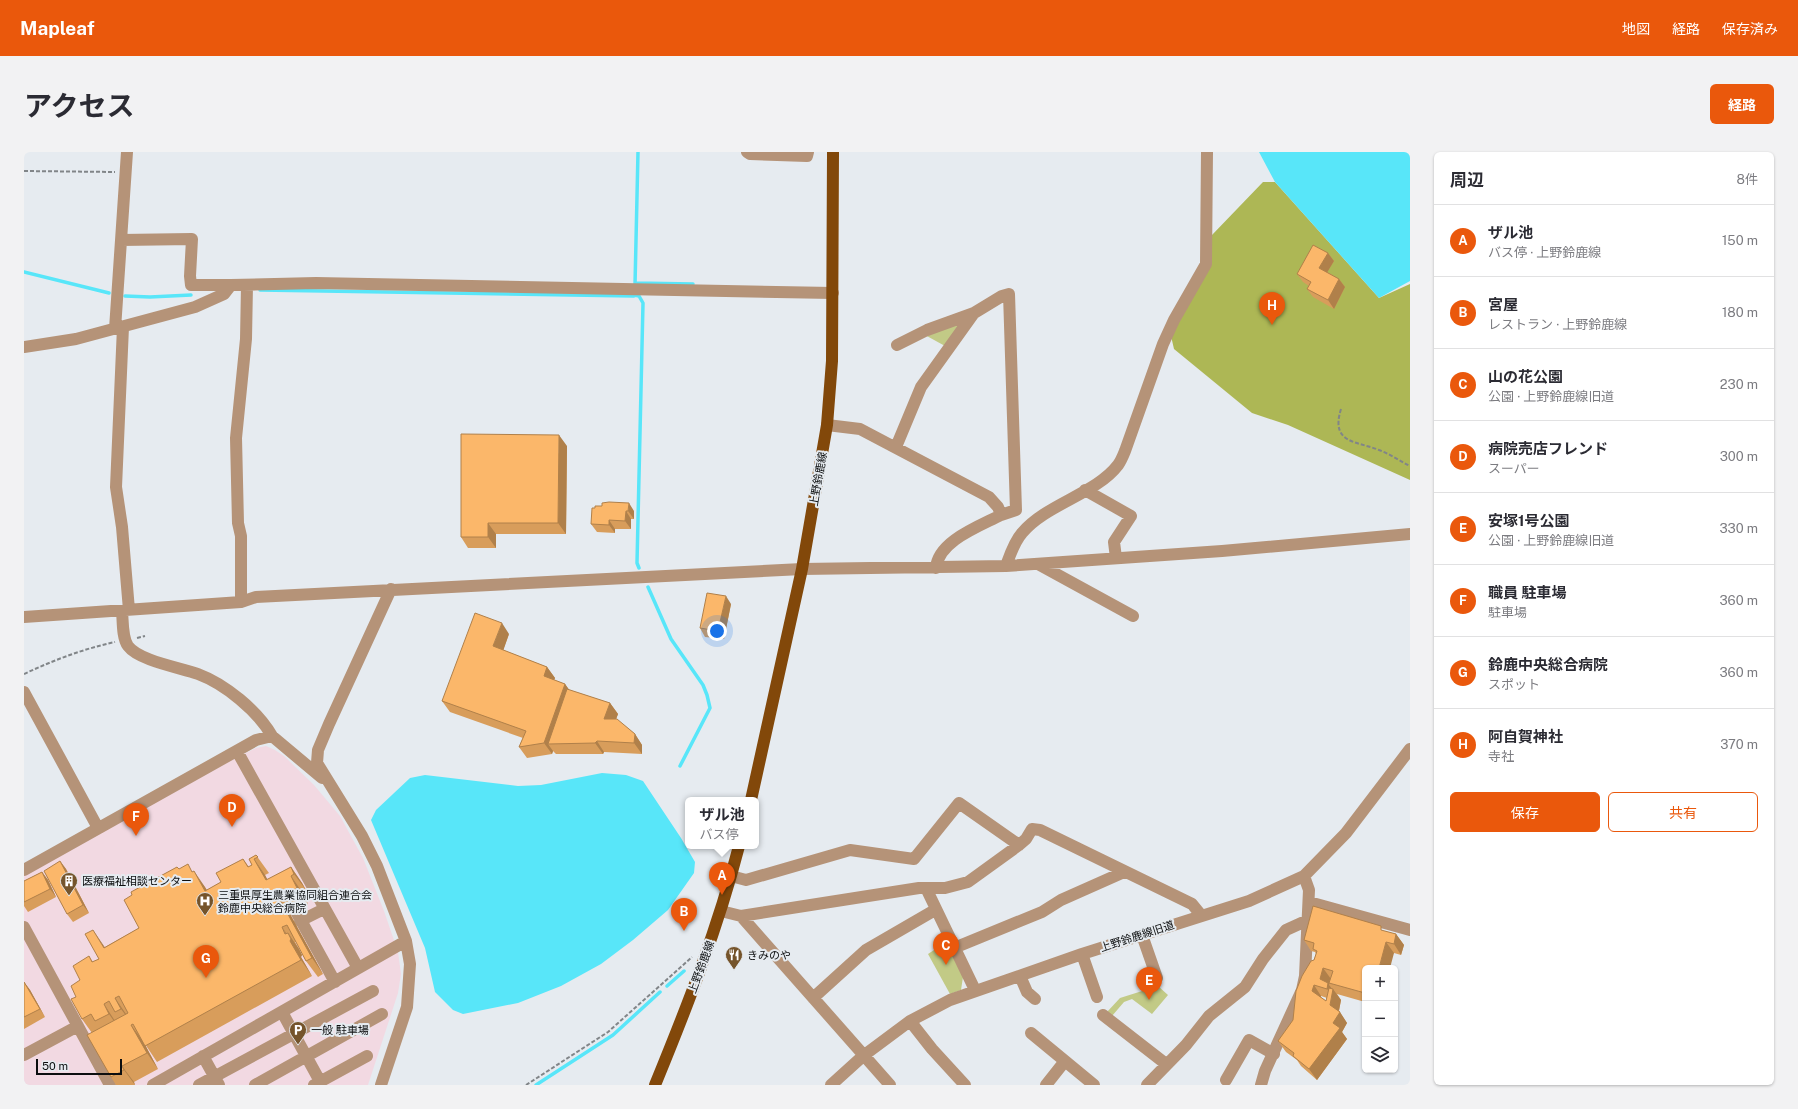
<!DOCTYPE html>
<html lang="ja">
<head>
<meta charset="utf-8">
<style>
	body { margin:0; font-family:"Public Sans","Noto Sans JP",sans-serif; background:#f2f2f3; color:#2b2b33 }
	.controls { position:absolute; right:12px; bottom:12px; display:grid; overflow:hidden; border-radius:6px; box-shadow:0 1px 3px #0004 }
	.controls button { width:36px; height:36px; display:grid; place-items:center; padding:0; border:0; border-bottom:1px solid #e1e1e2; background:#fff; color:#2b2b33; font:20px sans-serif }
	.scale { position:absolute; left:12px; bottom:10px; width:86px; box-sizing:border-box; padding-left:4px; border:2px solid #0c0e0f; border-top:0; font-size:11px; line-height:14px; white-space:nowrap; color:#0c0e0f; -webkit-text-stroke:3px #e6ebf0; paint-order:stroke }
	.you { position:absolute; left:693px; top:479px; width:14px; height:14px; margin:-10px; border:3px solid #fff; border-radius:50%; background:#1a73e8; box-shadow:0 0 0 6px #1a73e833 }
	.badge { display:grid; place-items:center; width:26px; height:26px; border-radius:50%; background:#ea580c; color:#fff; font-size:13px; font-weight:700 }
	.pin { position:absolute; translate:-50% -33px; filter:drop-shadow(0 1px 2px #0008) }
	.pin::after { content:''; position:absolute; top:21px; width:14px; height:12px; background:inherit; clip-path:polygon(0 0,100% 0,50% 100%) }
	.popup { position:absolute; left:661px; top:645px; width:74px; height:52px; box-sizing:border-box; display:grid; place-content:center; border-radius:6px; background:#fff; filter:drop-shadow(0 1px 3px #0005); font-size:13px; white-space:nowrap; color:#7c7c81 }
	.popup b { font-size:15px; color:#2b2b33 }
	.popup::after { content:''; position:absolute; left:50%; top:100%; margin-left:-8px; border:8px solid transparent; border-top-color:#fff }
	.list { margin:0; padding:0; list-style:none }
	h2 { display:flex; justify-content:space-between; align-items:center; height:52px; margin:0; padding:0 16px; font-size:17px }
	h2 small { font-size:13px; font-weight:400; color:#7c7c81 }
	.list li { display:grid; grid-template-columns:26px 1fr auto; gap:12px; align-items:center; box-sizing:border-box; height:72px; padding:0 16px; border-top:1px solid #e1e1e2 }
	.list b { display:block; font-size:15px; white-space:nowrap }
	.list p { margin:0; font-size:13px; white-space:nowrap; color:#7c7c81 }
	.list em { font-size:13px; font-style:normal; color:#7c7c81 }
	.actions { display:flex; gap:8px; padding:12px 16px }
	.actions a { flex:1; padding:9px 0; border:1px solid #ea580c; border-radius:6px; text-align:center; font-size:14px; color:#ea580c }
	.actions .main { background:#ea580c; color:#fff }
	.icon { flex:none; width:22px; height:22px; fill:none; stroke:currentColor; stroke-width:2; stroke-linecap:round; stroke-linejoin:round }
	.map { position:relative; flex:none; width:1386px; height:933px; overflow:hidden; border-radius:6px }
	header { display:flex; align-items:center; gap:24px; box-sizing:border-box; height:56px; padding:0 20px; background:#ea580c; color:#fff }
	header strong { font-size:19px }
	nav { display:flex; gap:22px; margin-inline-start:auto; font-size:14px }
	.intro { display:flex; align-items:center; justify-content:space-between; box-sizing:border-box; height:96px; padding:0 24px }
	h1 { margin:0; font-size:28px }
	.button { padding:10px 18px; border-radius:6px; background:#ea580c; color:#fff; font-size:14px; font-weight:700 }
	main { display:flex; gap:24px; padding:0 24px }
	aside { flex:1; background:#fff; border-radius:6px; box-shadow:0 1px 3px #0004 }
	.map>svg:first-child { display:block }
	.medical { fill:#f2d9e2 }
	.green { fill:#c2ca86 }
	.forest { fill:#adb755 }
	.water { fill:#58e6f9 }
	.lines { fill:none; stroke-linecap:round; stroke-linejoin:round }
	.stream { stroke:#58e6f9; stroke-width:3.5 }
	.path { stroke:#818588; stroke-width:2; stroke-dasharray:4 2; stroke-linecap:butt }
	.minor { stroke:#b59378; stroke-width:12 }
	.major { stroke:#82480a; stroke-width:12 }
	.wall { fill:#d89d5b; fill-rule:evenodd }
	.shaded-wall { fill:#b0804a }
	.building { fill:#fbb76a; stroke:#b0804a }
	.labels { text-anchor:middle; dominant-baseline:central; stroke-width:4; stroke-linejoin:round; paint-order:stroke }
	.street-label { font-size:11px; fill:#0c0e0f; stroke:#e6ebf0 }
	.poi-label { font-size:11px; fill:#0c0e0f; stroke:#e6ebf0; text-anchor:start }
</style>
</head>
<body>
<header>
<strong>Mapleaf</strong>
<nav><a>地図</a><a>経路</a><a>保存済み</a></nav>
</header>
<div class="intro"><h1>アクセス</h1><a class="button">経路</a></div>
<main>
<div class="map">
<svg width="1386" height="933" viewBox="0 0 1386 933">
	<rect width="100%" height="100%" fill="#e6ebf0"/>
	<path class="medical" d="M 242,594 L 251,598 L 260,604 L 290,633 L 316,664 L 339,706 L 360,759 L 374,800 L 377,822 L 374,841 L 344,933 L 0,933 L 0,723 L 208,608 L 232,596 Z"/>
	<path class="green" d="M 930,171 L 935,174 L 921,194 L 901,183 Z
		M 922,790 L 939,825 L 937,838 L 926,842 L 904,802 Z
		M 1134,834 L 1144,843 L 1128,862 L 1108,847 L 1100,850 L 1088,864 L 1083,860 L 1096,846 Z"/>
	<path class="forest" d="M 1239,30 L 1251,30 L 1355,146 L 1386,132 L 1386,328 L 1264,273 L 1228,261 L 1150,197 L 1147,184 L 1188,83 Z"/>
	<path class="water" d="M 1235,0 L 1386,0 L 1386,129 L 1355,146 L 1251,30 Z
		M 578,621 L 602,623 L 619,629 L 657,686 L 671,710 L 670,721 L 644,758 L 609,788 L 577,812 L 537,834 L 494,851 L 439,862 L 429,858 L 411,840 L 401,796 L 347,668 L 352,658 L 386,626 L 401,623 L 494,634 L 517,633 Z"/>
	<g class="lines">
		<path class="stream" d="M 0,120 L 85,141
			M 611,131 L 669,132
			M 611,133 L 614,0
			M 236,138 L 610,144
			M 610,143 L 615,144 L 619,151 L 613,411 L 615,416
			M 101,144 L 126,145 L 167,143
			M 624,435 L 647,487 L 679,533 L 683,543 L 686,556 L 656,614
			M 643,834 L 660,819
			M 512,933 L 589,883 L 636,840"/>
		<path class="path" d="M 0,19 L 91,20
			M 1317,257 C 1306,292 1333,289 1355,298 C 1366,302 1376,309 1386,314
			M 113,486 L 121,484
			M 0,522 C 30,508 59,497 91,490
			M 502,933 L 584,880 L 668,805"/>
		<path class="minor" d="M 723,0 L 726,2 L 783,4 L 784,0
			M 97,88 L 168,87 L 166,124 L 167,133 L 207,133
			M 99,175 L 92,335 L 98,375 L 105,458
			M 91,177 L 103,0
			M 0,195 L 52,187 L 171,155 L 200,142 L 207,133 L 292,131 L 809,141
			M 803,273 L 836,277 L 965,345 L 974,355 L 977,363 L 992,358 L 985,142 L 978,144 L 950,161 L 903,178 L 873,193
			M 872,295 L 897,235 L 950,161
			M 1061,338 L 1107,364 L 1090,390 L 1092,406
			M 1014,412 L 1109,464
			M 982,414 C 986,403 990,390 998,381 C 1022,352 1072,342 1094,313 C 1097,309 1099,304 1101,299 L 1139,192 L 1150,168 L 1182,112 L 1183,0
			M 912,416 C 914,389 956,374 977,363
			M 217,450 L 217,384 L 214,371 L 212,286 L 222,187 L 223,133
			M 98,459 C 99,469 98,486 104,494 C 115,509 158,516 174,522 C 201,532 234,559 248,584
			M 0,465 L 217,450 L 232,445 L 778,417 L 982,414 L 1198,399 L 1386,382
			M 0,540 L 74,676
			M 213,599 L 334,816
			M 0,718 L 232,588 L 248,584 L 298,626
			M 707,724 L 722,728 L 826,698 L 890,707 L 935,651 L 995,693
			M 902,736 L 951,838
			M 264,745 L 311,830
			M 1285,750 L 1386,778
			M 697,759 L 717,764 L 895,736 L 921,736 L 944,730 L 995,693 L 1002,687 L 1008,677 L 1016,678 L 1168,752 L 1177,763
			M 717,764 L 866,933
			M 276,769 L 300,757
			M 0,775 L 86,933
			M 1118,783 L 1133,826
			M 930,796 L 1018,760 L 1037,748 L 1100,720
			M 1058,802 L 1073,845
			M 996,824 L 1003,840 L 1011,847
			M 789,846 L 842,798 L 911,758
			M 258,860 L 298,933
			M 1079,863 L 1142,912
			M 886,869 L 908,897 L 941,933
			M 1007,881 L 1070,933
			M 0,903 L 54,874
			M 179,904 L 195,933
			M 1202,928 L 1225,888 L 1250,902
			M 129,933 L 382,789
			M 175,933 L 349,839
			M 231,933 L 358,862
			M 290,933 L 343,904
			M 357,933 L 383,855 L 386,812 L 382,789 L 353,714 L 338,684 L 293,611 L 294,598 L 305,572 L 367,437
			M 807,933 L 839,904 L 886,869 L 926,848 L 1058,802 L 1225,749 L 1280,724 L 1322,681 L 1386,597
			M 1022,933 L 1041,909
			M 1123,933 L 1162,893 L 1185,864 L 1221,835 L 1239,807 L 1262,778 L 1284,768
			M 1237,933 L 1241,919 L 1278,838 L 1281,824 L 1285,738 L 1280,724"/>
		<path class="major" d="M 727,648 L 778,417 L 803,273 L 808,209 L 809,0
			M 631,933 C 663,855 694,776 715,694"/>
	</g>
	<path class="wall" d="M 1304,101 L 1310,109 L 1303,120 L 1315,127 L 1321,135 L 1310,157 L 1289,145 L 1283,137 L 1285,134 L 1279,130 L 1273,122 Z
		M 543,294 L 542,382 L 472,382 L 472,396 L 444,396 L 437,385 Z
		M 571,356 L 610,359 L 610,367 L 607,367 L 607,377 L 591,377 L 591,381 L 573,380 L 567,372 Z
		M 707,452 L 700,487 L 681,485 L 676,476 Z
		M 485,482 L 479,498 L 523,515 L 531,526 L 530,528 L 541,532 L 545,538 L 586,551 L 594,562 L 592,567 L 611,582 L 618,593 L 618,602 L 580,600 L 579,602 L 532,602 L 529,599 L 528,602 L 503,606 L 495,595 L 499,586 L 426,560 L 418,549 Z
		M 232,703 L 245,721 L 241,723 L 243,728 L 267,715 L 278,731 L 282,738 L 278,740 L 284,752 L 266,762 L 299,822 L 294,825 L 282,809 L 272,790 L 271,790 L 275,797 L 278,803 L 277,805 L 288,824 L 133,910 L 119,889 L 134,917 L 110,930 L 111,933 L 92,933 L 87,925 L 68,881 L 58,867 L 52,845 L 56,828 L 65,804 L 69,810 L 75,807 L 81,795 L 115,776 L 108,743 L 153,715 L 155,717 L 169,720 L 183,738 L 197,730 L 219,707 L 225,715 L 228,713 L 225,707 Z
		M 36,709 L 42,717 L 65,761 L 49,770 L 43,762 Z
		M 18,720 L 24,728 L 32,745 L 4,760 L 0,754 L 0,729 Z
		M 1360,779 L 1372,782 L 1380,793 L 1377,803 L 1370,801 L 1341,816 L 1341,850 L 1313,842 L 1317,848 L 1315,859 L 1323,871 L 1318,880 L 1323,887 L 1293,928 L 1277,914 L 1273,908 L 1262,900 L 1254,889 L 1269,868 L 1292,802 L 1291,800 L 1287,799 L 1280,788 ZM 1297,844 L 1303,846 L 1302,849 L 1297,845 Z
		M 0,830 L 6,838 L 21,865 L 0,877 Z"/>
	<path class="shaded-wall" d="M 1304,101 L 1310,109 L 1301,124 L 1295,116 Z
		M 1315,127 L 1321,135 L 1310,157 L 1304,148 Z
		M 535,283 L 543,294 L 542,382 L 534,371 Z
		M 605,351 L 610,359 L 610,367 L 604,359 Z
		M 602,359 L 607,367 L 607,377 L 601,369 Z
		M 585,368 L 591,377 L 591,381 L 585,373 Z
		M 464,371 L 472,382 L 472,396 L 464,385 Z
		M 702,444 L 707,452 L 700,487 L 694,479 Z
		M 478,471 L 485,482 L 477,505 L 469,494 Z
		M 523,515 L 531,526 L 527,535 L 520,524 Z
		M 541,532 L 549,543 L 524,592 L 529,599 L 528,602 L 520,591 Z
		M 586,551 L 594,562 L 588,578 L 580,567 Z
		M 611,582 L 618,593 L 618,602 L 610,591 Z
		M 573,589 L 580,600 L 579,602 L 571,591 Z
		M 230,707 L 241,723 L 253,745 L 242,728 Z
		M 36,709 L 42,717 L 65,761 L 59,753 Z
		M 267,715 L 278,731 L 282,738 L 270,722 Z
		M 170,719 L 181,735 L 192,755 L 181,739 Z
		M 18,720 L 24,728 L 32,745 L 26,737 Z
		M 267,724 L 278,740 L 284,752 L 273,736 Z
		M 255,746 L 266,762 L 299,822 L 288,806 Z
		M 258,775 L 267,788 L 264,781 L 275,797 L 278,803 L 277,805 L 288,824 L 277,808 Z
		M 69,778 L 80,794 L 91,812 L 80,796 Z
		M 1372,782 L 1380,793 L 1377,803 L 1370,792 Z
		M 1362,790 L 1370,801 L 1366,816 L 1355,816 Z
		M 1299,816 L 1307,827 L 1305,833 L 1309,838 L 1309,837 L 1317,848 L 1314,863 L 1316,860 L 1323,871 L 1318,880 L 1323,887 L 1293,928 L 1285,917 L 1309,871 L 1306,853 L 1308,844 L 1296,827 Z
		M 0,830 L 6,838 L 21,865 L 16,857 Z
		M 1290,833 L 1297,844 L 1296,850 L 1288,839 Z
		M 91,846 L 102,862 L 109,873 L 97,857 Z
		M 80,852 L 91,869 L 96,878 L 85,862 Z
		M 107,873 L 119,889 L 134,917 L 123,901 Z
		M 98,914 L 110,930 L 111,933 L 100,918 Z"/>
	<path class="building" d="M 1289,93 L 1304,101 L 1295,116 L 1315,127 L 1304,148 L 1283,137 L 1287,130 L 1273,122 Z
		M 437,282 L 535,283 L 534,371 L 464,371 L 464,385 L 437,385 Z
		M 585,350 L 605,351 L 604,359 L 602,359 L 601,369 L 585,368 L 585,373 L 567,372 L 568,356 L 571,356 L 571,354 L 578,354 L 578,351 Z
		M 683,441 L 702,444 L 694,479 L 676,476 Z
		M 451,461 L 478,471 L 469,494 L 523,515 L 520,524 L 541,532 L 520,591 L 495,595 L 502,579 L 418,549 Z
		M 543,537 L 586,551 L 580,567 L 593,567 L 611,582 L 610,591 L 573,589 L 571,591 L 524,592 Z
		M 232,703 L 234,705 L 230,707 L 242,728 L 267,715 L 270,722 L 267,724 L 273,736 L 255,746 L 288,806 L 282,809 L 263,773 L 258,775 L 261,782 L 264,781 L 267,787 L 266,789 L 277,808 L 121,894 L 109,872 L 107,873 L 123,901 L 98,914 L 100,918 L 87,925 L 63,883 L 104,861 L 95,844 L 91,846 L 97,857 L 91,860 L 85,849 L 80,852 L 85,862 L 71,869 L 67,862 L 58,867 L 47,847 L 52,845 L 47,834 L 56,828 L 49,814 L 65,804 L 68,810 L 75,807 L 61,782 L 69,778 L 80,796 L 115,776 L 100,748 L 108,743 L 107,740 L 153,715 L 155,717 L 164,712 L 168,720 L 170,719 L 181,739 L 197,730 L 192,721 L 219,707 L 224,715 L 228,713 L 225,707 Z
		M 36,709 L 59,753 L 43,762 L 20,719 Z
		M 18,720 L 26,737 L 0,750 L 0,729 Z
		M 1289,754 L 1357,774 L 1357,778 L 1372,782 L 1370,792 L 1362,790 L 1355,816 L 1341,816 L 1341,841 L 1305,831 L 1309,819 L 1299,816 L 1296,827 L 1304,831 L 1303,837 L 1290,833 L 1288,839 L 1302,849 L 1305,836 L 1309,837 L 1306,853 L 1316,860 L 1309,871 L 1316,876 L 1285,917 L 1269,904 L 1270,901 L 1254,889 L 1269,868 L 1272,839 L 1278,824 L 1287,809 L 1290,808 L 1293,799 L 1289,797 L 1290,791 L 1280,788 Z
		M 0,830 L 16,857 L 0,865 Z"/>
	<defs>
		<symbol id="building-pin" viewBox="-11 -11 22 30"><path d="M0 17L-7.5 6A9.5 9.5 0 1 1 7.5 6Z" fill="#75542b" stroke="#e6ebf0"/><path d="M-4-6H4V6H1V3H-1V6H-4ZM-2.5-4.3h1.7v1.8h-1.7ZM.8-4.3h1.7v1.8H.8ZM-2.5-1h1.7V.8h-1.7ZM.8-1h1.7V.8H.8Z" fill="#fff"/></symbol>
		<symbol id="hospital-pin" viewBox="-11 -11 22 30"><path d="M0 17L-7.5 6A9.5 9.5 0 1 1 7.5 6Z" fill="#75542b" stroke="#e6ebf0"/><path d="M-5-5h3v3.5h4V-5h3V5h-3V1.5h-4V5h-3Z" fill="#fff"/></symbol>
		<symbol id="restaurant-pin" viewBox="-11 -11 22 30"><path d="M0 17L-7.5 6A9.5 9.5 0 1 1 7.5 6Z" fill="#75542b" stroke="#e6ebf0"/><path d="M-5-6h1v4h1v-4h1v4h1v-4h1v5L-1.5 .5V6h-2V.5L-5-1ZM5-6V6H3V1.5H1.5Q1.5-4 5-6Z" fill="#fff"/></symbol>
		<symbol id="parking-pin" viewBox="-11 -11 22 30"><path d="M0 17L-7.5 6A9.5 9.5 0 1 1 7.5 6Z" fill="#75542b" stroke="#e6ebf0"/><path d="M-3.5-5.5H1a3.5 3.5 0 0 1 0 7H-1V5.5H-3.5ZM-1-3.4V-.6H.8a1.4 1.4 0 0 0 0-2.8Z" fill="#fff"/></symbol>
	</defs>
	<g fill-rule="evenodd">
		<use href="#building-pin" x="35" y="719" width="20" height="27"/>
		<use href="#hospital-pin" x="171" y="739" width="20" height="27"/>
		<use href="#restaurant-pin" x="700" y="793" width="20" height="27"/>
		<use href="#parking-pin" x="264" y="868" width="20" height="27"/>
	</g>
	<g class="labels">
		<g class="street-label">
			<text transform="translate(794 327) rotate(-80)">上野鈴鹿線</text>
			<text transform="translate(1113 784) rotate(-18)">上野鈴鹿線旧道</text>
			<text transform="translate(677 815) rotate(-70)">上野鈴鹿線</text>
		</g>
		<g class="poi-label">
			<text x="58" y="729">医療福祉相談センター</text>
			<text x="194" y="743">三重県厚生農業協同組合連合会<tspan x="194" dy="13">鈴鹿中央総合病院</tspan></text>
			<text x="723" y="803">きみのや</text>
			<text x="287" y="878">一般 駐車場</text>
		</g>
	</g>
</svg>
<div class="controls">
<button>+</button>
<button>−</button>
<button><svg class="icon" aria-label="layers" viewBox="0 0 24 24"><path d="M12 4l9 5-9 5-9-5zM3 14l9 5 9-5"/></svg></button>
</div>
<div class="scale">50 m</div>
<div class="you"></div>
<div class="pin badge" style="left:698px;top:743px">A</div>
<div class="popup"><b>ザル池</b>バス停</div>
<div class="pin badge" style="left:660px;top:779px">B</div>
<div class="pin badge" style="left:922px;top:813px">C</div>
<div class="pin badge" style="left:208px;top:675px">D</div>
<div class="pin badge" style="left:1125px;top:848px">E</div>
<div class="pin badge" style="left:112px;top:684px">F</div>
<div class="pin badge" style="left:182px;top:826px">G</div>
<div class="pin badge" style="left:1248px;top:173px">H</div>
</div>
<aside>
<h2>周辺<small>8件</small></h2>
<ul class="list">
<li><span class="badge">A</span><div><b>ザル池</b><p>バス停 · 上野鈴鹿線</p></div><em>150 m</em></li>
<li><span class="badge">B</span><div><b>宮屋</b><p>レストラン · 上野鈴鹿線</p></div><em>180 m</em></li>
<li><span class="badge">C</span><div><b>山の花公園</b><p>公園 · 上野鈴鹿線旧道</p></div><em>230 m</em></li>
<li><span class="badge">D</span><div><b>病院売店フレンド</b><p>スーパー</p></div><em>300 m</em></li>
<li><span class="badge">E</span><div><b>安塚1号公園</b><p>公園 · 上野鈴鹿線旧道</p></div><em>330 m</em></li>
<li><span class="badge">F</span><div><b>職員 駐車場</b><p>駐車場</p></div><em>360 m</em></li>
<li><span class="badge">G</span><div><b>鈴鹿中央総合病院</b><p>スポット</p></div><em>360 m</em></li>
<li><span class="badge">H</span><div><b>阿自賀神社</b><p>寺社</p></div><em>370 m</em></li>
</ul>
<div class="actions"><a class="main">保存</a><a>共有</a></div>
</aside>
</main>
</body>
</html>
